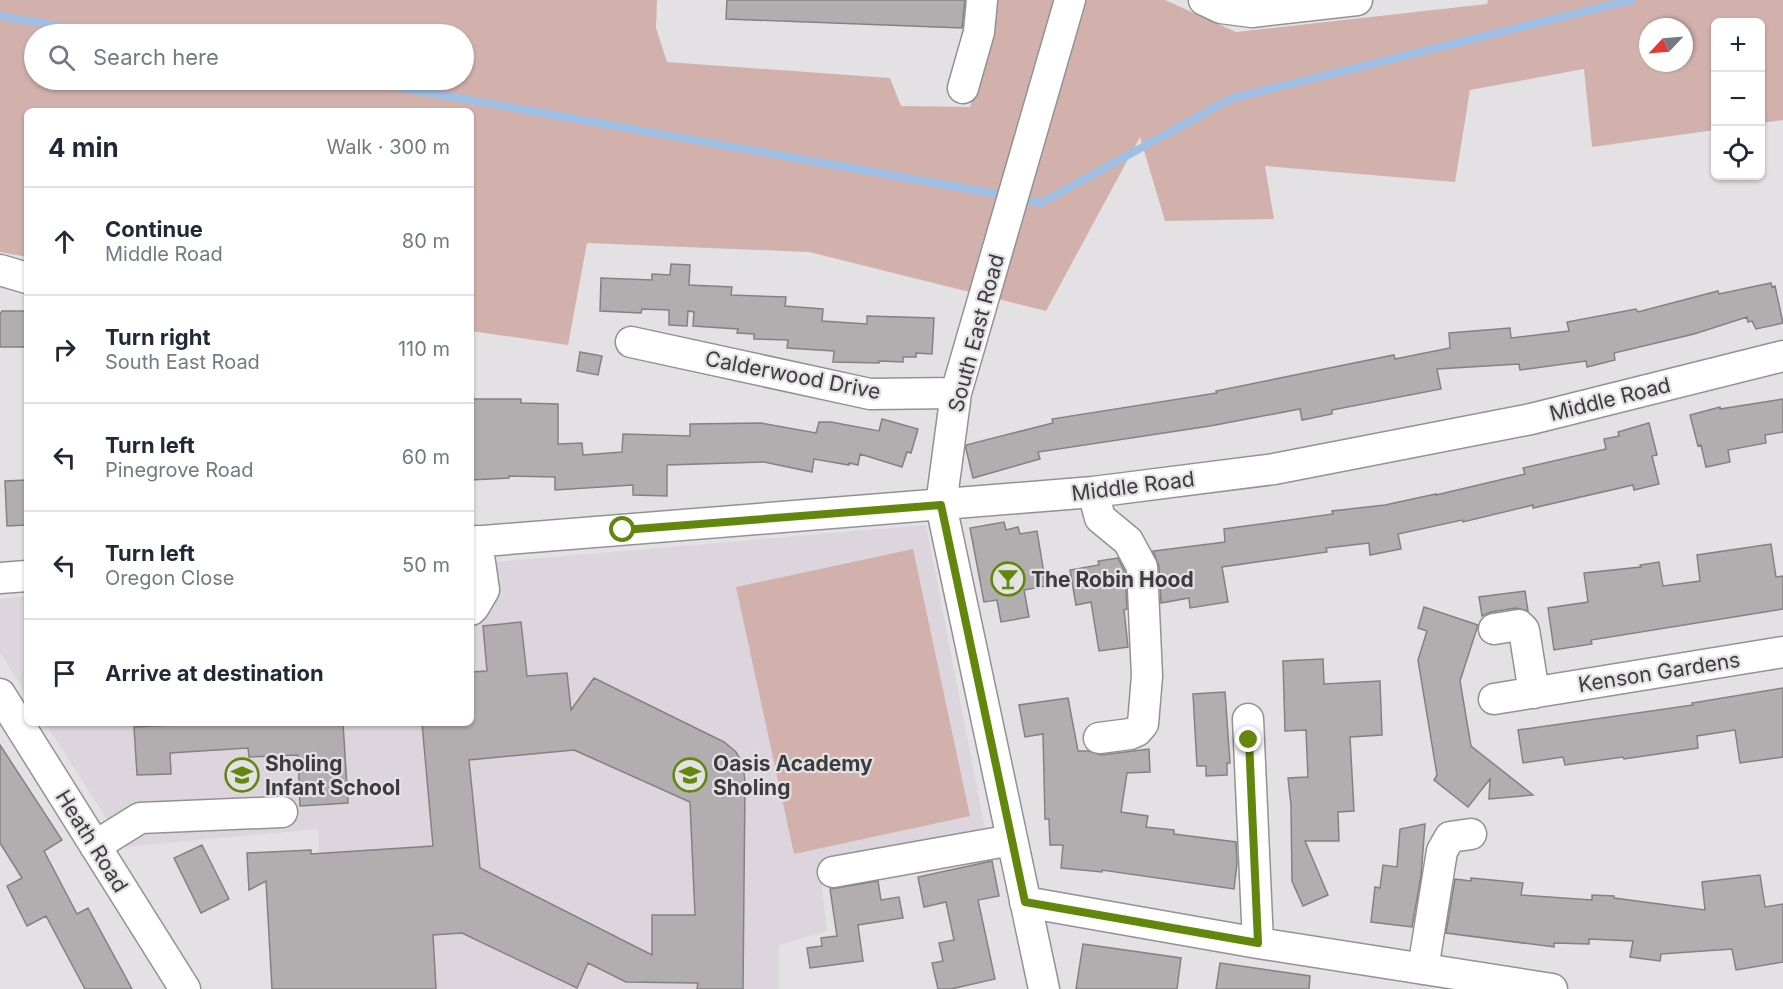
<!DOCTYPE html>
<html lang="en">
<head>
<meta charset="utf-8">
<style>
	body { margin:0; font-family:Inter,sans-serif; background:#f2f2f3; color:#1f2937 }
	.controls { position:absolute; right:18px; top:18px; display:grid; overflow:hidden; border-radius:9px; box-shadow:0 2px 4px #0004 }
	.controls button { width:54px; height:54px; display:grid; place-items:center; padding:0; border:0; border-bottom:2px solid #e0e1e3; background:#fff; color:#1f2937; font:30px sans-serif }
	.compass { position:absolute; left:1639px; top:18px; width:54px; height:54px; border-radius:50%; background:#fff; box-shadow:0 2px 4px #0004; rotate:244deg }
	.stop { position:absolute; width:18px; height:18px; margin:-14px; border:4px solid #62870c; border-radius:50%; background:#fff }
	.stop.end { background:#62870c; border-color:#fff; box-shadow:0 2px 6px #0008 }
	.list { margin:0; padding:0; list-style:none }
	h2 { display:flex; justify-content:space-between; align-items:center; height:78px; margin:0; padding:0 24px; font-size:26px }
	h2 small { font-size:20px; font-weight:400; color:#747a83 }
	.list li { display:grid; grid-template-columns:39px 1fr auto; gap:18px; align-items:center; box-sizing:border-box; height:108px; padding:0 24px; border-top:2px solid #e0e1e3 }
	.list b { display:block; font-size:22px; white-space:nowrap }
	.list p { margin:0; font-size:20px; white-space:nowrap; color:#747a83 }
	.list em { font-size:20px; font-style:normal; color:#747a83 }
	.icon { flex:none; width:33px; height:33px; fill:none; stroke:currentColor; stroke-width:2; stroke-linecap:round; stroke-linejoin:round }
	.map { position:relative; flex:none; width:1783px; height:989px; overflow:hidden }
	.search { position:absolute; background:#fff; box-shadow:0 2px 4px #0004; left:24px; top:24px; width:450px; height:66px; display:flex; align-items:center; gap:15px; box-sizing:border-box; padding:0 21px; border-radius:33px; color:#747a83; font-size:22px }
	.panel { position:absolute; background:#fff; box-shadow:0 2px 4px #0004; left:24px; top:108px; width:450px; height:618px; border-radius:9px }
	.map>svg:first-child { display:block }
	.built { fill:#dcd5de }
	.green { fill:#d2b1ad; fill-rule:evenodd }
	.lines { fill:none; stroke-linecap:round; stroke-linejoin:round }
	.stream { stroke:#9fbfe4; stroke-width:8 }
	.building { fill:#b2aeaf; stroke:#858183; stroke-width:1.5; fill-rule:evenodd }
	.minor-casing { stroke:#939194; stroke-width:33 }
	.minor { stroke:#fff; stroke-width:30 }
	.route { stroke:#62870c; stroke-width:8 }
	.labels { text-anchor:middle; dominant-baseline:central; stroke-width:4.5; stroke-linejoin:round; paint-order:stroke }
	.street-label { font-size:21px; fill:#3c3b3d; stroke:#e3e1e4 }
	.poi-label { font-size:21px; font-weight:bold; fill:#3c3b3d; stroke:#e3e1e4; text-anchor:start }
</style>
</head>
<body>
<div class="map">
<svg width="1783" height="989" viewBox="0 0 1783 989">
	<rect width="100%" height="100%" fill="#e3e1e4"/>
	<path class="built" d="M 926,525 L 985,829 L 819,863 L 827,931 L 779,945 L 779,989 L 326,989 L 318,829 L 125,847 L 45,723 L 471,723 L 471,564 Z
		M 27,596 L 27,695 L 0,653 L 0,599 Z"/>
	<path class="green" d="M 0,0 L 657,0 L 656,28 L 667,62 L 890,78 L 901,106 L 970,107 L 991,32 L 993,0 L 1165,0 L 1236,32 L 1487,4 L 1488,0 L 1783,0 L 1783,120 L 1761,123 L 1760,22 L 1716,22 L 1715,130 L 1592,147 L 1584,69 L 1470,90 L 1455,182 L 1265,166 L 1274,219 L 1165,221 L 1140,137 L 1046,311 L 809,252 L 587,243 L 568,345 L 471,331 L 471,111 L 27,111 L 27,257 L 0,252 ZM 1648,27 L 1684,27 L 1684,63 L 1648,63 ZM 34,34 L 464,34 L 464,80 L 34,80 Z
		M 913,549 L 970,816 L 794,854 L 736,587 Z"/>
	<g class="lines">
		<path class="stream" d="M 0,16 L 105,34
			M 357,80 L 1008,196
			M 1020,199 L 1041,203 L 1230,99 L 1631,0"/>
	</g>
	<path class="building" d="M 727,0 L 965,0 L 962,28 L 726,19 Z
		M 671,264 L 690,265 L 689,285 L 732,287 L 731,295 L 786,297 L 785,306 L 823,309 L 822,321 L 867,324 L 867,316 L 934,318 L 932,354 L 916,353 L 916,357 L 903,357 L 903,362 L 879,361 L 879,363 L 833,362 L 834,351 L 787,348 L 788,340 L 754,339 L 754,334 L 737,333 L 738,329 L 693,326 L 694,312 L 688,311 L 687,326 L 669,325 L 669,310 L 642,309 L 641,313 L 600,311 L 601,278 L 652,280 L 652,274 L 670,275 Z
		M 1771,283 L 1772,287 L 1775,286 L 1783,323 L 1756,329 L 1752,321 L 1748,322 L 1747,317 L 1694,334 L 1614,353 L 1615,360 L 1587,367 L 1586,361 L 1520,370 L 1519,364 L 1437,369 L 1441,389 L 1332,410 L 1332,414 L 1302,420 L 1300,409 L 1210,426 L 1038,452 L 1040,459 L 973,478 L 966,449 L 966,445 L 1053,423 L 1052,419 L 1217,393 L 1216,391 L 1394,355 L 1395,359 L 1450,348 L 1449,333 L 1510,328 L 1511,338 L 1569,331 L 1567,322 L 1636,309 L 1638,312 L 1718,291 L 1719,294 Z
		M 2,311 L 27,311 L 27,347 L 0,347 L 0,314 Z
		M 580,352 L 602,356 L 598,375 L 577,371 Z
		M 471,399 L 521,399 L 521,403 L 558,404 L 558,444 L 582,443 L 583,455 L 622,452 L 623,434 L 690,436 L 690,424 L 761,423 L 816,433 L 819,422 L 831,422 L 879,431 L 882,419 L 918,429 L 911,453 L 907,452 L 902,467 L 860,454 L 858,465 L 849,463 L 849,465 L 814,459 L 812,472 L 764,462 L 667,465 L 667,496 L 633,495 L 633,485 L 555,490 L 555,477 L 509,476 L 509,478 L 471,480 Z
		M 1783,399 L 1783,432 L 1765,435 L 1766,443 L 1728,450 L 1730,462 L 1706,467 L 1701,445 L 1698,446 L 1690,415 L 1720,407 L 1720,409 Z
		M 1649,423 L 1657,455 L 1652,456 L 1659,484 L 1634,490 L 1633,485 L 1533,508 L 1533,505 L 1463,522 L 1462,520 L 1398,534 L 1401,549 L 1370,555 L 1369,543 L 1326,548 L 1327,552 L 1222,567 L 1228,602 L 1190,608 L 1189,598 L 1161,603 L 1159,566 L 1153,551 L 1225,542 L 1224,529 L 1333,514 L 1332,511 L 1385,505 L 1436,494 L 1436,495 L 1525,474 L 1523,468 L 1606,449 L 1604,439 L 1619,436 L 1618,432 Z
		M 27,480 L 27,525 L 7,526 L 5,481 Z
		M 1004,522 L 1006,530 L 1018,527 L 1020,534 L 1037,531 L 1046,586 L 1024,590 L 1029,617 L 1001,622 L 997,600 L 984,602 L 970,528 Z
		M 1771,544 L 1776,577 L 1783,576 L 1783,609 L 1591,640 L 1592,644 L 1554,650 L 1548,608 L 1588,602 L 1584,573 L 1641,567 L 1640,565 L 1659,562 L 1663,586 L 1700,581 L 1697,555 Z
		M 1118,558 L 1125,572 L 1127,609 L 1124,610 L 1128,647 L 1099,651 L 1091,602 L 1076,605 L 1070,570 L 1099,565 L 1098,561 Z
		M 1525,591 L 1528,611 L 1516,608 L 1491,612 L 1482,616 L 1479,597 Z
		M 1424,607 L 1478,625 L 1460,681 L 1471,746 L 1533,795 L 1489,799 L 1490,779 L 1468,807 L 1434,780 L 1437,775 L 1418,660 L 1427,631 L 1418,628 Z
		M 521,622 L 527,676 L 567,673 L 571,710 L 594,678 L 724,742 L 736,752 L 743,764 L 745,782 L 743,989 L 697,989 L 698,983 L 626,982 L 588,963 L 577,988 L 462,933 L 433,935 L 436,989 L 272,989 L 266,881 L 249,890 L 247,853 L 311,850 L 311,854 L 433,846 L 422,723 L 471,723 L 471,672 L 487,671 L 483,626 ZM 574,750 L 690,802 L 695,915 L 652,915 L 652,955 L 480,868 L 469,760 Z
		M 1323,659 L 1324,684 L 1380,681 L 1382,735 L 1350,737 L 1354,811 L 1338,812 L 1339,841 L 1305,841 L 1328,895 L 1303,906 L 1292,881 L 1291,805 L 1288,778 L 1308,777 L 1306,730 L 1285,731 L 1283,661 Z
		M 1783,688 L 1783,757 L 1740,763 L 1735,730 L 1697,736 L 1698,748 L 1624,759 L 1623,757 L 1565,765 L 1563,757 L 1523,763 L 1518,730 L 1693,705 L 1692,703 Z
		M 1225,692 L 1230,763 L 1227,763 L 1227,775 L 1206,776 L 1206,766 L 1197,766 L 1193,694 Z
		M 1068,698 L 1078,751 L 1089,751 L 1101,755 L 1149,749 L 1150,772 L 1127,773 L 1121,812 L 1148,816 L 1146,827 L 1174,830 L 1174,834 L 1236,842 L 1237,863 L 1234,889 L 1102,870 L 1102,872 L 1061,868 L 1063,845 L 1050,845 L 1049,819 L 1045,819 L 1043,734 L 1025,737 L 1019,705 Z
		M 176,723 L 343,723 L 348,803 L 300,806 L 298,755 L 249,757 L 248,748 L 170,753 L 171,774 L 137,775 L 134,727 L 176,725 Z
		M 0,745 L 62,840 L 44,851 L 77,914 L 88,908 L 132,989 L 85,989 L 46,916 L 27,926 L 7,886 L 22,878 L 0,843 Z
		M 1425,824 L 1421,876 L 1412,927 L 1371,922 L 1375,887 L 1380,888 L 1383,865 L 1397,867 L 1400,829 Z
		M 202,845 L 229,899 L 201,913 L 174,858 Z
		M 992,861 L 999,896 L 978,900 L 995,979 L 951,989 L 938,989 L 932,963 L 943,961 L 939,943 L 954,940 L 946,902 L 924,907 L 918,877 Z
		M 1760,875 L 1765,907 L 1783,904 L 1783,962 L 1736,970 L 1732,949 L 1661,954 L 1660,961 L 1630,957 L 1633,941 L 1589,939 L 1589,944 L 1554,943 L 1554,947 L 1446,933 L 1455,879 L 1471,881 L 1471,878 L 1523,883 L 1521,895 L 1592,900 L 1592,895 L 1614,896 L 1614,898 L 1705,910 L 1702,882 Z
		M 878,881 L 881,900 L 899,897 L 903,918 L 858,925 L 863,961 L 810,968 L 807,948 L 822,946 L 821,938 L 837,936 L 830,889 Z
		M 1083,944 L 1181,958 L 1177,989 L 1076,989 Z
		M 1220,963 L 1310,976 L 1309,989 L 1216,989 Z"/>
	<g class="lines">
		<defs>
			<path id="minor" d="M 1204,0 L 1221,8 L 1252,12 L 1357,0
				M 963,88 L 979,32 L 982,0
				M 0,270 L 27,278
				M 631,342 L 870,394 L 956,393
				M 1093,492 L 1100,518 L 1128,541 L 1142,567 L 1147,676 L 1143,724 L 1137,731 L 1130,734 L 1099,738
				M 471,542 L 1093,492 L 1274,469 L 1531,419 L 1783,356
				M 0,578 L 27,576
				M 471,610 L 474,607 L 484,590 L 477,541
				M 1494,629 L 1519,625 L 1524,630 L 1534,693
				M 0,694 L 185,989
				M 1494,699 L 1783,652
				M 1248,719 L 1258,943
				M 95,846 L 140,818 L 282,812
				M 833,872 L 1012,840
				M 1025,902 L 1258,943 L 1552,989
				M 1423,969 L 1442,851 L 1450,837 L 1471,834
				M 1044,989 L 941,505 L 956,393 L 1070,0"/>
		</defs>
		<use href="#minor" class="minor-casing"/>
		<use href="#minor" class="minor"/>
	</g>
	<g class="lines">
		<path class="route" d="M 623,530 L 941,505 L 1025,902 L 1258,943 L 1249,740"/>
	</g>
	<defs>
		<symbol id="bar-ring" viewBox="-11 -11 22 22"><circle r="9.5" fill="#e3e1e4" stroke="#62870c" stroke-width="1.5"/><path d="M-6-5H6L.8 .8V4.5H3.5V6h-7V4.5H-.8V.8Z" fill="#62870c"/></symbol>
		<symbol id="school-ring" viewBox="-11 -11 22 22"><circle r="9.5" fill="#e3e1e4" stroke="#62870c" stroke-width="1.5"/><path d="M0-5L7-2L0 1L-7-2ZM-4 1L0 2.5L4 1V4Q0 6-4 4Z" fill="#62870c"/></symbol>
	</defs>
	<g fill-rule="evenodd">
		<use href="#bar-ring" x="989" y="560" width="38" height="38"/>
		<use href="#school-ring" x="223" y="756" width="38" height="38"/>
		<use href="#school-ring" x="671" y="756" width="38" height="38"/>
	</g>
	<g class="labels">
		<g class="street-label">
			<text transform="translate(976 333) rotate(-75)">South East Road</text>
			<text transform="translate(793 375) rotate(11)">Calderwood Drive</text>
			<text transform="translate(1610 399) rotate(-14)">Middle Road</text>
			<text transform="translate(1133 486) rotate(-7)">Middle Road</text>
			<text transform="translate(1659 672) rotate(-9)">Kenson Gardens</text>
			<text transform="translate(92 841) rotate(58)">Heath Road</text>
		</g>
		<g class="poi-label">
			<text x="1031" y="579">The Robin Hood</text>
			<text x="265" y="763">Sholing<tspan x="265" dy="24">Infant School</tspan></text>
			<text x="713" y="763">Oasis Academy<tspan x="713" dy="24">Sholing</tspan></text>
		</g>
	</g>
</svg>
<div class="controls">
<button>+</button>
<button>−</button>
<button><svg class="icon" aria-label="locate" viewBox="0 0 24 24"><circle cx="12" cy="12" r="6"/><path d="M12 2v4M12 18v4M2 12h4M18 12h4"/></svg></button>
</div>
<svg class="compass" viewBox="-18 -18 36 36"><path d="M0-13l5 13h-10z" fill="#e53935"/><path d="M0 13l5-13h-10z" fill="#747a83"/></svg>
<div class="stop" style="left:623px;top:530px"></div>
<div class="stop end" style="left:1249px;top:740px"></div>
<div class="search"><svg class="icon" aria-label="search" viewBox="0 0 24 24"><circle cx="10" cy="10" r="6"/><path d="M15 15l6 6"/></svg>Search here</div>
<section class="panel">
<h2>4 min<small>Walk · 300 m</small></h2>
<ul class="list">
<li><svg class="icon" aria-label="ahead" viewBox="0 0 24 24"><path d="M12 20V5M6 11l6-6 6 6"/></svg><div><b>Continue</b><p>Middle Road</p></div><em>80 m</em></li>
<li><svg class="icon" aria-label="right" viewBox="0 0 24 24"><path d="M7 20v-9h11M14 6l5 5-5 5"/></svg><div><b>Turn right</b><p>South East Road</p></div><em>110 m</em></li>
<li><svg class="icon" aria-label="left" viewBox="0 0 24 24"><path d="M17 20v-9H6M10 6l-5 5 5 5"/></svg><div><b>Turn left</b><p>Pinegrove Road</p></div><em>60 m</em></li>
<li><svg class="icon" aria-label="left" viewBox="0 0 24 24"><path d="M17 20v-9H6M10 6l-5 5 5 5"/></svg><div><b>Turn left</b><p>Oregon Close</p></div><em>50 m</em></li>
<li><svg class="icon" aria-label="arrive" viewBox="0 0 24 24"><path d="M6 21V4h12l-3 4 3 4H6"/></svg><div><b>Arrive at destination</b></div></li>
</ul>
</section>
</div>
</body>
</html>
